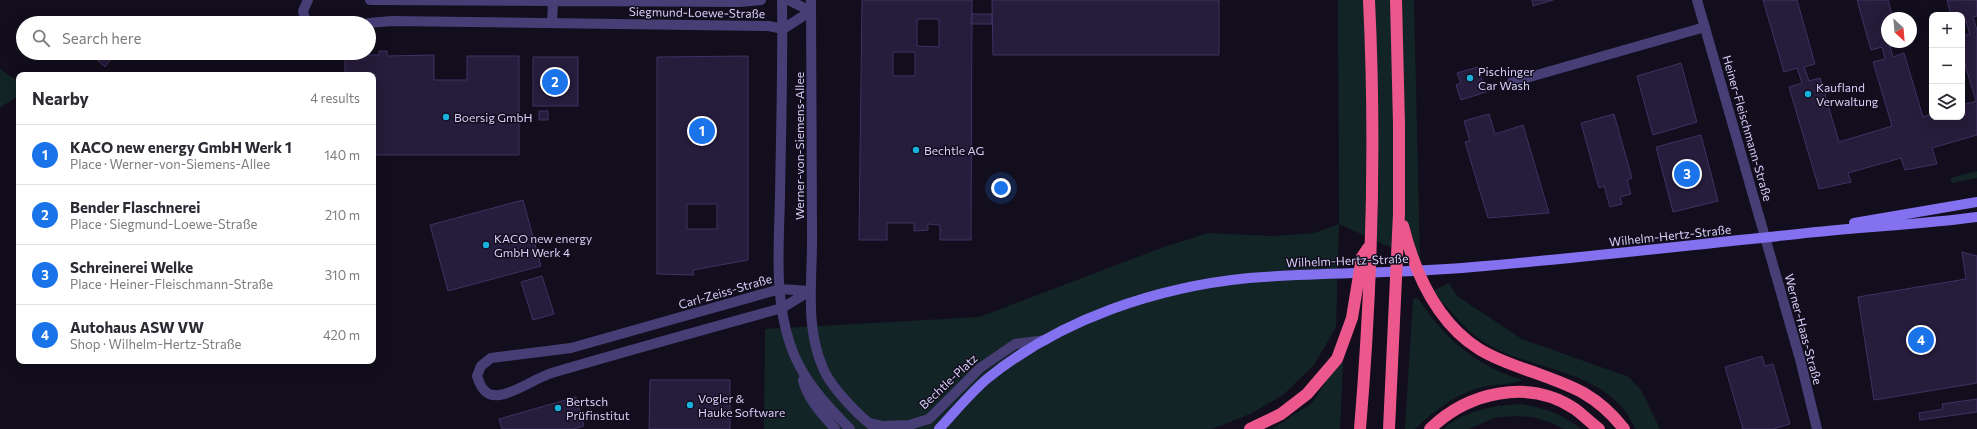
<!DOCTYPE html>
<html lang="en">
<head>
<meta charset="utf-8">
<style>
	body { margin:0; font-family:Commissioner,sans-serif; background:#f2f2f3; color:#2b2b33 }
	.controls { position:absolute; right:12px; top:12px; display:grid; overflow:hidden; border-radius:8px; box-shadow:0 4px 16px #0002 }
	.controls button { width:36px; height:36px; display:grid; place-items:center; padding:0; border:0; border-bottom:1px solid #e1e1e2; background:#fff; color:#2b2b33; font:20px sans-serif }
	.compass { position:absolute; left:1881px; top:12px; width:36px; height:36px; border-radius:50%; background:#fff; box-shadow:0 4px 16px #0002; rotate:154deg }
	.you { position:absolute; left:1001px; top:188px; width:14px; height:14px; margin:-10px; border:3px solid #fff; border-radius:50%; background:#1a73e8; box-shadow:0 0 0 6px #1a73e833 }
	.badge { display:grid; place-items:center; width:26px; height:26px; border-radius:50%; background:#1a73e8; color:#fff; font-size:13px; font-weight:700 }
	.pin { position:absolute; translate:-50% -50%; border:2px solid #fff; box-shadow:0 1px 4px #0006 }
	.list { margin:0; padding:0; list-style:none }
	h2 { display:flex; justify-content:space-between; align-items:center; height:52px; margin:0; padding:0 16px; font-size:17px }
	h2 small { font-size:13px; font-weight:400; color:#7c7c81 }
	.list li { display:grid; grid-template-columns:26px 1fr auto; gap:12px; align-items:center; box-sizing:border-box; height:60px; padding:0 16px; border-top:1px solid #e1e1e2 }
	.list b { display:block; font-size:15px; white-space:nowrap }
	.list p { margin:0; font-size:13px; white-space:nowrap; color:#7c7c81 }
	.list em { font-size:13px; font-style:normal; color:#7c7c81 }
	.icon { flex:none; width:22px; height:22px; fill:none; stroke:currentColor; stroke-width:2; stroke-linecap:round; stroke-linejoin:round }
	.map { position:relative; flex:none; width:1977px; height:429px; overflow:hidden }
	.search { position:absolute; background:#fff; box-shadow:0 4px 16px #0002; left:16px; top:16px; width:360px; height:44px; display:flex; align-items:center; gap:10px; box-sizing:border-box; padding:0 14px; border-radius:22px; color:#7c7c81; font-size:15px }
	.panel { position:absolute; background:#fff; box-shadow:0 4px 16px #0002; left:16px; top:72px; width:360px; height:292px; border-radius:8px }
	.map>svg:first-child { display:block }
	.green { fill:#122426 }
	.building { fill:#261c3b; stroke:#413165; fill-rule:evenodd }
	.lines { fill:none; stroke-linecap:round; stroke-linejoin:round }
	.street { stroke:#473e76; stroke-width:10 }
	.secondary { stroke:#8371ef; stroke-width:10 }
	.highway { stroke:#ec578c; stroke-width:12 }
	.poi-dot { fill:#19b0db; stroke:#120e1d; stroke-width:1.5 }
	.labels { text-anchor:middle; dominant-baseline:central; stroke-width:3; stroke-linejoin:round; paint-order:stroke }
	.street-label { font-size:12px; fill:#d9cffa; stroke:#120e1d }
	.poi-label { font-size:12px; fill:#d9cffa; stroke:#120e1d; text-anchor:start }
</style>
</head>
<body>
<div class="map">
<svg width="1977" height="429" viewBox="0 0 1977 429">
	<rect width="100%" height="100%" fill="#120e1d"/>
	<path class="green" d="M 1338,0 L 1414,0 L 1420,261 L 1339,224 L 1336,327 L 1314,365 L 1283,395 L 1250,414 L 1212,429 L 764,429 L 765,329 L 979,317 L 1164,247 L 1208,233 L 1273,236 L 1314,233 L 1339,224 Z
		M 0,69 L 19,82 L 19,95 L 0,108 Z
		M 1977,171 L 1977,178 L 1952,183 L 1950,178 Z
		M 1449,283 L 1457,296 L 1522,339 L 1629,377 L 1641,390 L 1660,429 L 1636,429 C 1631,422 1627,412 1621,406 C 1584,367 1526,369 1482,341 C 1463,328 1448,308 1433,291 Z
		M 1417,298 C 1425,306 1430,317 1438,325 C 1458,349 1490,371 1520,379 L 1521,381 C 1509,385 1495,384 1482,387 C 1455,394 1434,411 1415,429 L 1405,429 L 1413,299 Z
		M 1343,363 L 1340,429 L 1272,429 L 1312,403 L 1335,368 Z
		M 1520,404 C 1547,409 1559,412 1581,429 L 1564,429 L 1549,422 L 1533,417 L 1514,416 L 1494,418 L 1469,429 L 1443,429 C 1465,410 1492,406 1520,404 Z"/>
	<path class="building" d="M 862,0 L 972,0 L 971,240 L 940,240 L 940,225 L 928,224 L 928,230 L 914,231 L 914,223 L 887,223 L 887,240 L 859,240 ZM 917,19 L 939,19 L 939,47 L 917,46 ZM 893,52 L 915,52 L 915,76 L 893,76 Z
		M 992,0 L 1219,0 L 1219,55 L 993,55 Z
		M 1532,0 L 1553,0 L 1533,6 Z
		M 1763,0 L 1797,0 L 1815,64 L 1804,67 L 1809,81 L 1820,78 L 1839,142 L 1892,126 L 1873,62 L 1885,59 L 1882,47 L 1871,50 L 1857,0 L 1888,0 L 1893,18 L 1887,18 L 1887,42 L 1891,42 L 1889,43 L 1893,57 L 1904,53 L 1923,117 L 1932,114 L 1932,117 L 1962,117 L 1962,105 L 1976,101 L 1962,55 L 1962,36 L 1970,34 L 1966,21 L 1962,22 L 1962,15 L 1951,15 L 1947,0 L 1977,0 L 1977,16 L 1973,17 L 1977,30 L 1977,135 L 1932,148 L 1937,164 L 1905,170 L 1901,158 L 1848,173 L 1851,182 L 1819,189 L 1789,87 L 1802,83 L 1797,68 L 1784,72 Z
		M 972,14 L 992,14 L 992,24 L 971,24 Z
		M 379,51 L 387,51 L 387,56 L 434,55 L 434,80 L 467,80 L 467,56 L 519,56 L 519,155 L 373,155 L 373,75 L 345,75 L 345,55 L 379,55 Z
		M 101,53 L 110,60 L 105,67 L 96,59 Z
		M 748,56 L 748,260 L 693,270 L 694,275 L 657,274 L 657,57 ZM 687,204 L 717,204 L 717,229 L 687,229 Z
		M 533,57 L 578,57 L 578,106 L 533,106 Z
		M 1681,63 L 1697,122 L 1653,135 L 1637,76 Z
		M 1478,67 L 1486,92 L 1461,100 L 1456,85 L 1461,83 L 1457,73 Z
		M 539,111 L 548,111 L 548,120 L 539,120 Z
		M 1489,114 L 1495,134 L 1523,125 L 1549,213 L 1488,218 L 1465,142 L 1470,141 L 1464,121 Z
		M 1614,114 L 1632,178 L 1627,180 L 1631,194 L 1620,197 L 1622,204 L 1610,207 L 1604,186 L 1599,188 L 1581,123 Z
		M 1701,135 L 1718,201 L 1673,212 L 1656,147 Z
		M 523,200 L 541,266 L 448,291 L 430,225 Z
		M 1962,252 L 1977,256 L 1977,383 L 1874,400 L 1858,297 L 1966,279 Z
		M 542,276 L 554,314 L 533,320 L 521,282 Z
		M 1762,356 L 1765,366 L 1773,364 L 1790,424 L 1773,429 L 1743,429 L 1725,367 Z
		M 650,380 L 730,380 L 730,429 L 649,429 Z
		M 576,397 L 584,426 L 573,429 L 502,429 L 499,419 Z
		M 1977,399 L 1977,412 L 1920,420 L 1919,413 L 1943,409 L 1942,404 Z"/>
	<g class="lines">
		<path class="street" d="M 370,0 L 740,2 L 761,0
			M 782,0 C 783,65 781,131 780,196 C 779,245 774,297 790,344 C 801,378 825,404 850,429
			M 811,0 C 811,77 812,154 812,231 C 813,277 804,325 823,368 C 830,386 860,418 877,429
			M 1697,0 L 1800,359 L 1817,429
			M 306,23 L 303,11 L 308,0
			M 369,23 L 392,21 L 769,26 L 783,29 L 811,11 L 788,0
			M 552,23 L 553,1
			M 1512,82 L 1705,27
			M 780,289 L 810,291 L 782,308 C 706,329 630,350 555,372 C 536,377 517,393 499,395 C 485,397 480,386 477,376 L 481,366 L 491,358 L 571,348 Z
			M 803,380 C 807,399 823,415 835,429
			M 870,423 L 883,426 L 909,425 L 929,419 L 980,368 L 1015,344 L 1046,340"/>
		<path class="secondary" d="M 1854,223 L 1977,202
			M 939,429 C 955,412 970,393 988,378 C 1061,319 1157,287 1249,278 C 1324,272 1398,274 1473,267 C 1581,258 1690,245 1798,234 C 1858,227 1918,225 1977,217"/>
		<path class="highway" d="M 1403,226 C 1415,273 1436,322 1479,349 C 1495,359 1513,365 1530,371 C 1571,386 1596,393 1624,429
			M 1250,429 L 1281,414 L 1307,394 L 1337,359 L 1352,318 L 1362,257 L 1368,248
			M 1360,429 C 1372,286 1376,143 1369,0
			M 1389,429 L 1399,213 L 1399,124 L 1396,0
			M 1430,429 C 1468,392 1529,378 1575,409 C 1583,415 1591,423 1599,429"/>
	</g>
	<g class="poi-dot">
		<circle cx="1470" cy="78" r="4"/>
		<circle cx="1808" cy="94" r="4"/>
		<circle cx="446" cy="117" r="4"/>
		<circle cx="916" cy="150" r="4"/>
		<circle cx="486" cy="245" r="4"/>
		<circle cx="690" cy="405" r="4"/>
		<circle cx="558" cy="408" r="4"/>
	</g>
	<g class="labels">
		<g class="street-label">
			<text transform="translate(697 12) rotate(1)">Siegmund-Loewe-Straße</text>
			<text transform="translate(1748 128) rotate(74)">Heiner-Fleischmann-Straße</text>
			<text transform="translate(799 146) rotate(-90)">Werner-von-Siemens-Allee</text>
			<text transform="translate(1670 235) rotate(-6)">Wilhelm-Hertz-Straße</text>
			<text transform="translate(1347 260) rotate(-2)">Wilhelm-Hertz-Straße</text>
			<text transform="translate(725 291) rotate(-16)">Carl-Zeiss-Straße</text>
			<text transform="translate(1804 329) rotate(75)">Werner-Haas-Straße</text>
			<text transform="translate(948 381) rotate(-43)">Bechtle-Platz</text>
		</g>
		<g class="poi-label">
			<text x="1478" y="71">Pischinger<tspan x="1478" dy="14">Car Wash</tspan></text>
			<text x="1816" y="87">Kaufland<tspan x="1816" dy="14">Verwaltung</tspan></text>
			<text x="454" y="117">Boersig GmbH</text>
			<text x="924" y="150">Bechtle AG</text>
			<text x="494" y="238">KACO new energy<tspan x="494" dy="14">GmbH Werk 4</tspan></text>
			<text x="698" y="398">Vogler &amp;<tspan x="698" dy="14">Hauke Software</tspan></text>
			<text x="566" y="401">Bertsch<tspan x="566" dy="14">Prüfinstitut</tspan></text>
		</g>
	</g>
</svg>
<div class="controls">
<button>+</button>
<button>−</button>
<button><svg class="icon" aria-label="layers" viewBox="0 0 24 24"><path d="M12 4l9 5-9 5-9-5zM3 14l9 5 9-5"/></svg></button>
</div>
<svg class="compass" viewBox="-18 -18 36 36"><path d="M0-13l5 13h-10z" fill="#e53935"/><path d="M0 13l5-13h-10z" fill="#7c7c81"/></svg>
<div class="you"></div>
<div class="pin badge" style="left:702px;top:131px">1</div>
<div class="pin badge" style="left:555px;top:82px">2</div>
<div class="pin badge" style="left:1687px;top:174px">3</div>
<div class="pin badge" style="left:1921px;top:340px">4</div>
<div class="search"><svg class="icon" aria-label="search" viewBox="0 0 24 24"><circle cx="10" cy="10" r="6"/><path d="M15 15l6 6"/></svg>Search here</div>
<section class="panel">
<h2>Nearby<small>4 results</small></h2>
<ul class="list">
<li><span class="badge">1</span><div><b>KACO new energy GmbH Werk 1</b><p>Place · Werner-von-Siemens-Allee</p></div><em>140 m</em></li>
<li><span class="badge">2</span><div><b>Bender Flaschnerei</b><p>Place · Siegmund-Loewe-Straße</p></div><em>210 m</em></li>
<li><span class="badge">3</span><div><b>Schreinerei Welke</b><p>Place · Heiner-Fleischmann-Straße</p></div><em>310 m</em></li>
<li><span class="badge">4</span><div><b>Autohaus ASW VW</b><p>Shop · Wilhelm-Hertz-Straße</p></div><em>420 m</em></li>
</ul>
</section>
</div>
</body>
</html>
